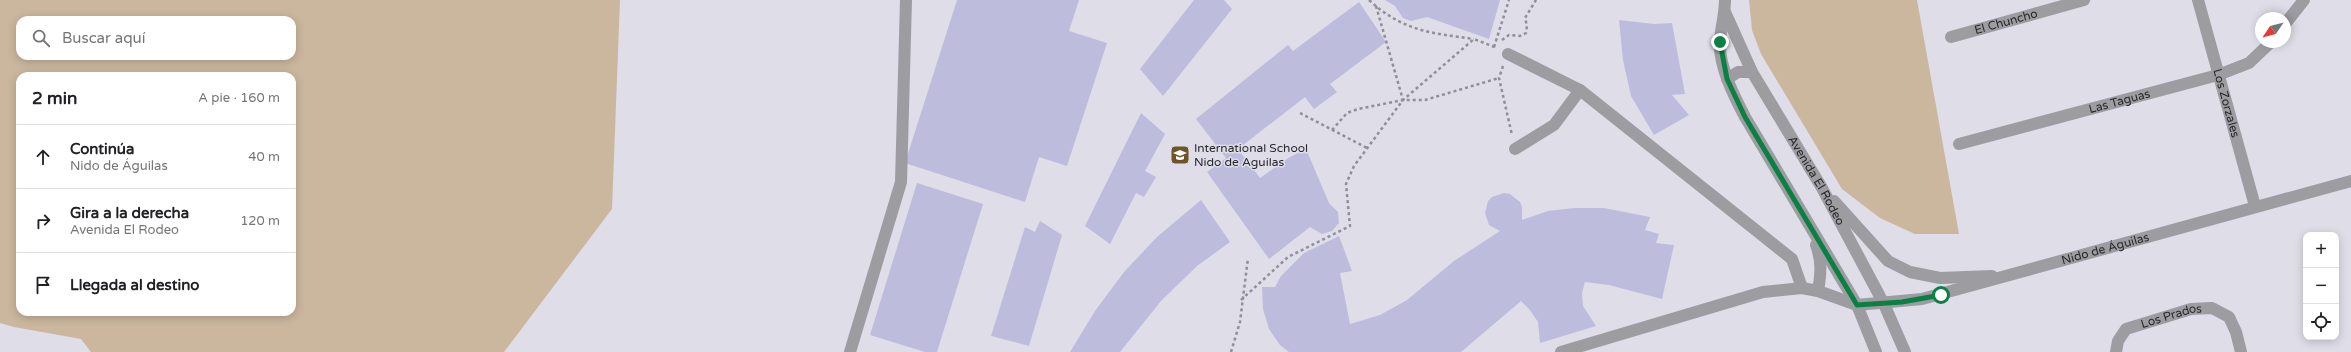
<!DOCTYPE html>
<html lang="es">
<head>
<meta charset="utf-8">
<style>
	body { margin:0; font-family:"Varela Round",sans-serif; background:#f2f2f2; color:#202124 }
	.controls { position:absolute; right:12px; bottom:12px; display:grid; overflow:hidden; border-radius:8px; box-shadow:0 2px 10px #0003 }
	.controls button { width:36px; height:36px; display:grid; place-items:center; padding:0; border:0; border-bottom:1px solid #e0e0e0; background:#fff; color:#202124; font:20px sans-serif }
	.compass { position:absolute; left:2255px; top:12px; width:36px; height:36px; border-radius:50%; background:#fff; box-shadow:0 2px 10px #0003; rotate:235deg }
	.stop { position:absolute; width:12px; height:12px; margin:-9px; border:3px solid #0b8043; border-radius:50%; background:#fff }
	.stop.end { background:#0b8043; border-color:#fff; box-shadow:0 1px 4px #0008 }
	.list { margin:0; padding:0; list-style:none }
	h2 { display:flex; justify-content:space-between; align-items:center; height:52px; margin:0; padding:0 16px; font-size:17px }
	h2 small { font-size:13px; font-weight:400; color:#757577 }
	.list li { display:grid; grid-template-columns:26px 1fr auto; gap:12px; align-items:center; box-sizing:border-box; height:64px; padding:0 16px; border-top:1px solid #e0e0e0 }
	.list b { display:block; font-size:15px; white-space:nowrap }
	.list p { margin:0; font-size:13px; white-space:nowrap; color:#757577 }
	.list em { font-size:13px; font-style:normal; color:#757577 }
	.icon { flex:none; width:22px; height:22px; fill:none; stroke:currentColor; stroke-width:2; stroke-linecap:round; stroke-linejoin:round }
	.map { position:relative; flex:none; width:2351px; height:352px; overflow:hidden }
	.search { position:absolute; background:#fff; box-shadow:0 2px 10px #0003; left:16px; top:16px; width:280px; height:44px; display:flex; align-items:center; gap:10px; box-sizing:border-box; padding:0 14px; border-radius:12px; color:#757577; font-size:15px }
	.panel { position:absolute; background:#fff; box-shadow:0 2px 10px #0003; left:16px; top:72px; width:280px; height:244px; border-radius:12px }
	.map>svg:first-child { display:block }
	.green { fill:#cab79e; fill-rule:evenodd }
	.building { fill:#bebcdd }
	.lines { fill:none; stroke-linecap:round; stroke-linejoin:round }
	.path { stroke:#8f8f97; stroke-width:2.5; stroke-dasharray:3 3; stroke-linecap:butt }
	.minor { stroke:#9c9ca1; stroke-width:12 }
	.route { stroke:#0b8043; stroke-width:5 }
	.labels { text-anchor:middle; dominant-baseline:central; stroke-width:3; stroke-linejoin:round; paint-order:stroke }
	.street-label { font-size:12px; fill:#29292d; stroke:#dedde8 }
	.poi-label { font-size:12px; fill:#29292d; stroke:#dedde8; text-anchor:start }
</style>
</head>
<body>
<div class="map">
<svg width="2351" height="352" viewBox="0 0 2351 352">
	<rect width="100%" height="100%" fill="#dedde8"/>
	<path class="green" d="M 0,0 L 620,0 L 612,209 L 504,352 L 91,352 L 81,339 L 14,327 L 0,323 ZM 20,20 L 292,20 L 292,56 L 20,56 ZM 20,76 L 292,76 L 292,312 L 20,312 Z
		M 1749,0 L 1917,0 L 1959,234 L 1915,234 L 1880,218 L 1842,189 L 1761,54 L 1752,30 Z"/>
	<path class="building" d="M 957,0 L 1079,0 L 1069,31 L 1107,43 L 1067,166 L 1039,157 L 1025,202 L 905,163 Z
		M 1194,0 L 1224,0 L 1232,9 L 1163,96 L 1140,69 Z
		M 1385,0 L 1500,0 L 1489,39 L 1427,17 L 1411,21 L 1403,18 L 1395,6 Z
		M 1359,2 L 1386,42 L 1330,84 L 1337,92 L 1314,109 L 1305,97 L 1238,149 L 1260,178 L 1290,157 L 1306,149 L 1329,203 L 1338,212 L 1339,223 L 1332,231 L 1322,234 L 1310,227 L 1269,259 L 1207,172 L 1226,158 L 1196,119 L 1288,45 L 1293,51 Z
		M 1619,20 L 1654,24 L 1672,23 L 1685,94 L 1672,95 L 1689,115 L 1654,135 L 1631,96 L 1623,60 Z
		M 1141,113 L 1165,134 L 1145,171 L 1156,177 L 1144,197 L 1136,193 L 1110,244 L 1085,226 Z
		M 917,183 L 983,204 L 937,352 L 925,352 L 870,335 Z
		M 1504,193 L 1510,194 L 1520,202 L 1522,207 L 1522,220 L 1548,211 L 1574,208 L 1604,208 L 1650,217 L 1645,230 L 1659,234 L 1656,243 L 1674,245 L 1662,299 L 1609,285 L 1585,282 L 1582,293 L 1583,306 L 1596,326 L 1540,343 L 1538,322 L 1530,310 L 1521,301 L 1461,352 L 1289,352 L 1280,345 L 1269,329 L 1263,309 L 1262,287 L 1275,287 L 1281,276 L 1304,253 L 1339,236 L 1352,271 L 1340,273 L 1350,324 L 1380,315 L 1407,300 L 1454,261 L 1500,231 L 1489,225 L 1485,213 L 1488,201 L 1492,197 Z
		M 1201,200 L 1230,242 L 1197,266 L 1161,301 L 1120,352 L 1070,352 L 1095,311 L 1124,272 L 1157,237 Z
		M 1040,221 L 1062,235 L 1029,346 L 991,336 L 1025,227 L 1035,232 Z"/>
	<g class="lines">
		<path class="path" d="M 1369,0 C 1403,31 1430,33 1474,39
			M 1376,6 L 1403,100
			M 1502,40 L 1509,35 L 1520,36 L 1526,33 L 1527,26 L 1525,18 L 1536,0
			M 1494,47 L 1509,0
			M 1503,66 L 1499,78 L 1512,135
			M 1300,113 L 1367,148
			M 1332,130 L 1347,113 L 1358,109 L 1403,100 L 1425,100 L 1499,78
			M 1241,300 L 1288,257 L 1350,226 L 1346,184 L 1354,166 L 1403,100 L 1474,39 L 1497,48
			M 1231,352 L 1240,322 L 1248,258"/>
		<g class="minor">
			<path d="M 1725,0 C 1725,14 1721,27 1720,40 C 1718,65 1734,96 1745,117 L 1857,305 L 1876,352"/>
			<path id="s1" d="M 2198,0 L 2255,206"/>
			<path id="s2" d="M 1725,12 L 1752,72 L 1822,188 L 1884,304 L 1905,352"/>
			<path d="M 2285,24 L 2304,0"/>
			<path id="s3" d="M 1951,37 L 2084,0"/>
			<path d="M 1508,54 L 1580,90"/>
			<path d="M 1727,79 L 1738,72 L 1752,72"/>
			<path id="s4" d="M 1959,144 L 2218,75 L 2249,63 L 2271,42"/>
			<path d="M 1515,149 L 1554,125 L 1580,90 L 1792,259 L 1802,288"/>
			<path d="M 1834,201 L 1888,261 L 1910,272 L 1940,278 L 1992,276"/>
			<path d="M 1816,245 C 1822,261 1821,274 1818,291"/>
			<path d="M 850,352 L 901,182 L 906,0"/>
			<path id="s5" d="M 1561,352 L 1763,292 L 1802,288 L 1818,291 L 1857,305 L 1922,299 L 2351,181"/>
			<path id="s6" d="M 2116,352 L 2118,341 L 2126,329 L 2191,309 L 2212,308 L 2229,317 L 2236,332 L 2241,352"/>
		</g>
	</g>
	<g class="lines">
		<path class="route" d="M 1720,42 L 1727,79 L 1745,117 L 1857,305 L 1902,302 L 1941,295"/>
	</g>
	<defs>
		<symbol id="school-square" viewBox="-11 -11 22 22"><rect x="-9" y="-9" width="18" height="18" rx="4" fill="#705327" stroke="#dedde8"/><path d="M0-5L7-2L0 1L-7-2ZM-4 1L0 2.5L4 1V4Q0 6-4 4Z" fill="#fff"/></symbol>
	</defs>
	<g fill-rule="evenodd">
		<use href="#school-square" x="1169" y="144" width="22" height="22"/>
	</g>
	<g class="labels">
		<g class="street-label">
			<text stroke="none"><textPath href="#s3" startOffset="57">El Chuncho</textPath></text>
			<text stroke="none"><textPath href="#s4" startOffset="166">Las Taguas</textPath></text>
			<text stroke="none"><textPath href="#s1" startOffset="107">Los Zorzales</textPath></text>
			<text stroke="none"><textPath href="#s2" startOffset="192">Avenida El Rodeo</textPath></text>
			<text stroke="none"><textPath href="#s5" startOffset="563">Nido de Águilas</textPath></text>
			<text stroke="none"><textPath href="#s6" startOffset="73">Los Prados</textPath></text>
		</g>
		<g class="poi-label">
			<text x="1194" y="148">International School<tspan x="1194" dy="14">Nido de Aguilas</tspan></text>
		</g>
	</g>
</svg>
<div class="controls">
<button>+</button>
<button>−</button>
<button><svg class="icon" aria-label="locate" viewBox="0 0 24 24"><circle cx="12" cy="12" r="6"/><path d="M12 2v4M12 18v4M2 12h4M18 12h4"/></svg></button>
</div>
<svg class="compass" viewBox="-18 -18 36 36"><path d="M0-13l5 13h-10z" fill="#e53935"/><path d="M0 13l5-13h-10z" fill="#757577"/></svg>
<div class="stop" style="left:1941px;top:295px"></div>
<div class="stop end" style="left:1720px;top:42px"></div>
<div class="search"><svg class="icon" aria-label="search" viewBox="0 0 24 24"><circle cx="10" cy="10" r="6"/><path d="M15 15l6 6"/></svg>Buscar aquí</div>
<section class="panel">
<h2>2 min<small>A pie · 160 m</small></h2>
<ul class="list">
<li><svg class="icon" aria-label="ahead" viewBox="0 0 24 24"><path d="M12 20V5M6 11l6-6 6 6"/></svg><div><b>Continúa</b><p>Nido de Águilas</p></div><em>40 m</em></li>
<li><svg class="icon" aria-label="right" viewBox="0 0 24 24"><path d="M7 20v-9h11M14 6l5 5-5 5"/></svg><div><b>Gira a la derecha</b><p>Avenida El Rodeo</p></div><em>120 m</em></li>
<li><svg class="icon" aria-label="arrive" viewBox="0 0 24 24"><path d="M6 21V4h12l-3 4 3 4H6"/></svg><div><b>Llegada al destino</b></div></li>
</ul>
</section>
</div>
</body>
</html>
